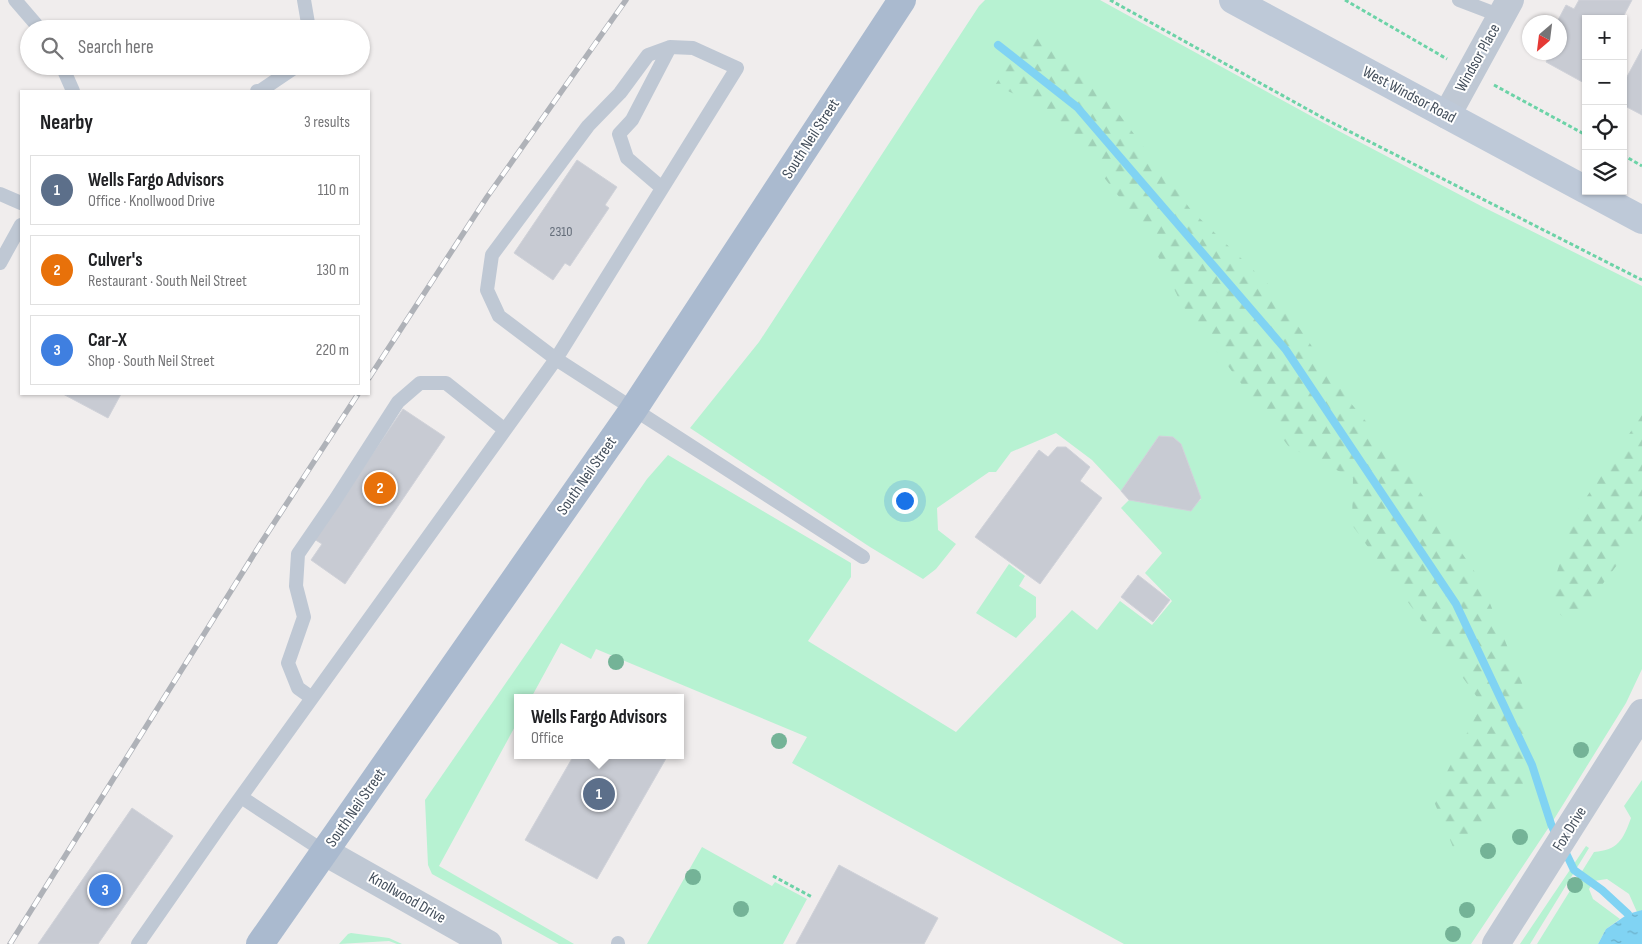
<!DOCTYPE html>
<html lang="en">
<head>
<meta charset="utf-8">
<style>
	body { margin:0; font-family:"Sofia Sans Condensed",sans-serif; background:#f6f6f6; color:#202124 }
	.controls { position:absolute; right:15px; top:15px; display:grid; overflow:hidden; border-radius:0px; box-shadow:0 1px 4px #0004 }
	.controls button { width:45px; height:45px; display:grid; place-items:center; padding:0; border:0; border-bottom:1px solid #e0e0e0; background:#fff; color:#202124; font:25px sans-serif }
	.compass { position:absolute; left:1522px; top:15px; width:45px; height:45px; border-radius:50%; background:#fff; box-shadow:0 1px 4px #0004; rotate:208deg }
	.you { position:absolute; left:904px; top:500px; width:18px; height:18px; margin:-12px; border:4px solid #fff; border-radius:50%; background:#1a73e8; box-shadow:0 0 0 8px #1a73e833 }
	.badge { display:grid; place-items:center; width:32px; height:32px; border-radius:50%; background:#7c3aed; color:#fff; font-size:16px; font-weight:700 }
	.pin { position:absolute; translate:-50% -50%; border:2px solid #fff; box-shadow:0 1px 5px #0006 }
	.popup { position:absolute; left:514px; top:694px; width:170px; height:65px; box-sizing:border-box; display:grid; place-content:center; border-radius:0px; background:#fff; filter:drop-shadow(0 1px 4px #0005); font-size:16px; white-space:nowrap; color:#757577 }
	.popup b { font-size:19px; color:#202124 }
	.popup::after { content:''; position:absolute; left:50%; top:100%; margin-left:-10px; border:10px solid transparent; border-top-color:#fff }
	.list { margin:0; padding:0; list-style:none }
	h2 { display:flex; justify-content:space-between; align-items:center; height:65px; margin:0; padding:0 20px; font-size:21px }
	h2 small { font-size:16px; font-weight:400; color:#757577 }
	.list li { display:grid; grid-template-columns:32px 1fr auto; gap:15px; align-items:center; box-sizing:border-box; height:70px; margin:0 10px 10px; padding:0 10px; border:1px solid #e0e0e0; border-radius:0px }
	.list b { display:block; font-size:19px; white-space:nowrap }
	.list p { margin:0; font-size:16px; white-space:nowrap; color:#757577 }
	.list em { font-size:16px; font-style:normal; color:#757577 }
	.icon { flex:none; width:28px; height:28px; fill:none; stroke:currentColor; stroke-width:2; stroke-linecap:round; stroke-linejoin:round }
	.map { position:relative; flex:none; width:1642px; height:944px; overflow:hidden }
	.search { position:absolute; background:#fff; box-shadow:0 1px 4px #0004; left:20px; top:20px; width:350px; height:55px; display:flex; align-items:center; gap:12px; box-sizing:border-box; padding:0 18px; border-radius:28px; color:#757577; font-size:19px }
	.panel { position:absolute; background:#fff; box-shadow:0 1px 4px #0004; left:20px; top:90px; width:350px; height:305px; border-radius:0px }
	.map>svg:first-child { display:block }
	.grass { fill:#b7f2d2 }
	.forest { fill:url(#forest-firs) }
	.water { fill:url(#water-ripples) }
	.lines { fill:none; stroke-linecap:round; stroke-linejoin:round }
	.stream { stroke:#80d3f3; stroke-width:8 }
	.building { fill:#c8cbd3; stroke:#d0d2d9 }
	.path { stroke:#6cd3a7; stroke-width:3; stroke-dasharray:4 2.5; stroke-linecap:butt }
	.service { stroke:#bfc8d4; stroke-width:14 }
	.minor { stroke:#bfc8d4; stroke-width:28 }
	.tertiary { stroke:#bfc8d4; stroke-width:28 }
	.secondary { stroke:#bec9d8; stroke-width:28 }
	.primary { stroke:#aabacf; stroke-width:28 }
	.rail-casing { stroke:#afb2b8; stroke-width:5.5 }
	.rail { stroke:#fff; stroke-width:4; stroke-dasharray:11; stroke-linecap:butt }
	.tree { fill:#74b397 }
	.labels { text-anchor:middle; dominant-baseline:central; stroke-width:4; stroke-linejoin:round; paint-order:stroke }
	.number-label { font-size:14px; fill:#656e7a }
	.street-label { font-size:16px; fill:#444f5c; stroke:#fff }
</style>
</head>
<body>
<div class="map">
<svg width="1642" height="944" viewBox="0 0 1642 944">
	<defs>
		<pattern id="forest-firs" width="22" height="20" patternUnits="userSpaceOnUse" patternTransform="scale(1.25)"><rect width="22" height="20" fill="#b7f2d2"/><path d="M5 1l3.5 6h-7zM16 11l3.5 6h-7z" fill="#9fd1b7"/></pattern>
		<pattern id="water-ripples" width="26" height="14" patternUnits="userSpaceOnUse" patternTransform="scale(1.25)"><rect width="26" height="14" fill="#80d3f3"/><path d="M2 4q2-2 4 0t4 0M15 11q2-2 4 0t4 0" fill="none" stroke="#6aaec8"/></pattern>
	</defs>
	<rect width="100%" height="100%" fill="#f0eded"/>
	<path class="grass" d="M 985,0 L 1100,0 L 1333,128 L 1483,207 L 1642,286 L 1642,669 L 1626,703 L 1551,824 L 1471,944 L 1124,944 L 792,763 L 807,737 L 596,649 L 591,659 L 561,643 L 531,698 L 518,698 L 518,721 L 439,866 L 574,944 L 559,944 L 432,874 L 428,865 L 425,800 L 647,479 L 668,455 L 851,563 L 851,577 L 808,641 L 956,732 L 1072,610 L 1097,630 L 1120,601 L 1152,625 L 1172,601 L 1145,573 L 1162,553 L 1121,508 L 1129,500 L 1190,510 L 1201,499 L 1181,444 L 1173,437 L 1159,436 L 1121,491 L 1092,460 L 1056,433 L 1011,452 L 996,472 L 989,472 L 937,508 L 938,530 L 956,544 L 936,569 L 923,579 L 870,547 L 690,428 L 759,342 L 979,6 Z
		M 1009,564 L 1025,576 L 1019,586 L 1036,597 L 1036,617 L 1016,638 L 976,613 Z
		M 1642,780 L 1642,910 L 1637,912 L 1629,894 L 1607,879 L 1594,881 L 1589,889 L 1593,899 L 1620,919 L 1606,929 L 1598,944 L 1537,944 L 1594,852 C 1618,850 1623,840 1631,818 L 1624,806 Z
		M 1586,846 L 1589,848 L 1530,944 L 1520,944 Z
		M 702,847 L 772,886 L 775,882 L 807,899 L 783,944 L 647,944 Z
		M 351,933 L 389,938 L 402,944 L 397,944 L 389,941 L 339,944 L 348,934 Z"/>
	<path class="forest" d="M 1032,32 L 1113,106 L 1191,210 L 1273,289 L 1349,401 L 1399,461 L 1481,581 L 1528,698 L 1523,785 L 1453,847 L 1433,799 L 1482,704 L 1352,525 L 1353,478 L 1289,447 L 1182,305 L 1145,230 L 1053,112 L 995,85 Z
		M 1642,415 L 1642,519 L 1620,561 L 1571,626 L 1548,601 L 1575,514 Z"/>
	<path class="water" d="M 1642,910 L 1642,944 L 1598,944 L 1606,929 L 1628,914 Z"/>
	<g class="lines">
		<path class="stream" d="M 998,45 L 1077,107 L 1286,350 L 1456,604 L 1532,765 L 1551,824 L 1557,837
			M 1564,849 L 1574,870 L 1602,890 L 1628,914"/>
	</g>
	<path class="building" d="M 1579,0 L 1632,0 L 1622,19 L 1586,19 L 1586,84 L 1546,62 L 1551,52 L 1560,52 L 1560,37 L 1564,29 L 1560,27 L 1560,22 L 1557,22 L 1566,5 L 1574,9 Z
		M 1642,49 L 1642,115 L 1623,105 L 1623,84 Z
		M 577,160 L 617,187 L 605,205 L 609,208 L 570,266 L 565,263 L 553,280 L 514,253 Z
		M 63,394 L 121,394 L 108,418 Z
		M 403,409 L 445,437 L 345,584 L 311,560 L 322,544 L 314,539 Z
		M 1159,436 L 1173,437 L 1181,444 L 1201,498 L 1191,511 L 1129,500 L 1121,491 Z
		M 1057,447 L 1066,447 L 1090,467 L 1080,481 L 1102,498 L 1040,584 L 975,537 L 1039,450 L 1048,457 Z
		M 1138,575 L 1170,600 L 1153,622 L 1121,597 Z
		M 574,755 L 668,755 L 597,879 L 525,840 Z
		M 132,808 L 173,836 L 98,944 L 38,944 Z
		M 839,865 L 938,918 L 924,944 L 796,944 Z"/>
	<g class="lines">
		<path class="path" d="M 1110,0 L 1325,119 L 1642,280
			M 1345,0 L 1447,59
			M 1494,85 L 1586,135
			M 1623,155 L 1642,166
			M 773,876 L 812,897"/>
		<path class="service" d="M 15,0 L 40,29
			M 304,0 L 309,29
			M 1459,0 L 1501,16
			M 62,66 L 73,91
			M 257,91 L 260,91 L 297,66
			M 662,188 L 627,158 L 619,134 L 632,120 L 670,47
			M 0,194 L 21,203
			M 0,263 L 21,225
			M 312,698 L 298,688 L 288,663 L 304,617 L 296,586 L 298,554 L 335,500 L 398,402 L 420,383 L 446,383 L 505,430
			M 241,797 L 325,852
			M 138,944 L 225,819 L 556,359 L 737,68 L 693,48 L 670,47 L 648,55 L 620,93 L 588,126 L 492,255 L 487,290 L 499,316 L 556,359 L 863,557
			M 618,944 L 618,943"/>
		<path class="minor" d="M 1447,115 L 1510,0
			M 325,852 L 488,944"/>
		<path class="tertiary" d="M 1496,944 L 1642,713"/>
		<path class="secondary" d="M 1233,0 L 1586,190
			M 1588,191 L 1642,220"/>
		<path class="primary" d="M 260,944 L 633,410 L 902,0"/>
		<defs>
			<path id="rail" d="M 369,378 L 487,197 L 626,0
				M 10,944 L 261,543 L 358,394"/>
		</defs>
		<use href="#rail" class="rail-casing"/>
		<use href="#rail" class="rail"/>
	</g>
	<g class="tree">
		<circle cx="616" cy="662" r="8"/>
		<circle cx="779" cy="741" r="8"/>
		<circle cx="1581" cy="750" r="8"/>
		<circle cx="1520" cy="837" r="8"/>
		<circle cx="1488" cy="851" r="8"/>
		<circle cx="693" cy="877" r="8"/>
		<circle cx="1575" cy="885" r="8"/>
		<circle cx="741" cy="909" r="8"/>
		<circle cx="1467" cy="910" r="8"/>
		<circle cx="1453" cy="934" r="8"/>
	</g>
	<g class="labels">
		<g class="number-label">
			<text x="561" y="231">2310</text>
		</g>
		<g class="street-label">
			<text transform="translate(1478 58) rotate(-61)">Windsor Place</text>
			<text transform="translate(1409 95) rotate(28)">West Windsor Road</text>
			<text transform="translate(811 139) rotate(-57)">South Neil Street</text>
			<text transform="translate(587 476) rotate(-55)">South Neil Street</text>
			<text transform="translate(356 808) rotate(-55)">South Neil Street</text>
			<text transform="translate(1570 829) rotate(-58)">Fox Drive</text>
			<text transform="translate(407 898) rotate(30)">Knollwood Drive</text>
		</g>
	</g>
</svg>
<div class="controls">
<button>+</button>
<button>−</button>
<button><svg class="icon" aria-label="locate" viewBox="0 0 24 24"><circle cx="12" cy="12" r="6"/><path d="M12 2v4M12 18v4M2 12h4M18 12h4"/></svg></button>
<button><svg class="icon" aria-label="layers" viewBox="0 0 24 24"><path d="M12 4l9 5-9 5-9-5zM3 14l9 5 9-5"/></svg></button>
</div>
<svg class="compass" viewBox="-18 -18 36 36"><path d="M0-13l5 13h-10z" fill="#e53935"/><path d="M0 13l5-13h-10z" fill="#757577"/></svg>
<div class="you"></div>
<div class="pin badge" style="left:599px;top:794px;background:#5c6f8a">1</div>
<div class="popup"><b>Wells Fargo Advisors</b>Office</div>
<div class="pin badge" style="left:380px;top:488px;background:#e8710a">2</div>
<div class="pin badge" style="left:105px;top:890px;background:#3f7fe0">3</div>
<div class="search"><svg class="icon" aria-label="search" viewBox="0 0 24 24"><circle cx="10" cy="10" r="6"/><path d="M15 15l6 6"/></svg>Search here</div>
<section class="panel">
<h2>Nearby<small>3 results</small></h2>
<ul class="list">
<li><span class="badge" style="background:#5c6f8a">1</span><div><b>Wells Fargo Advisors</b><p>Office · Knollwood Drive</p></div><em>110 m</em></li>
<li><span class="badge" style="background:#e8710a">2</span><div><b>Culver's</b><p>Restaurant · South Neil Street</p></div><em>130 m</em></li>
<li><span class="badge" style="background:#3f7fe0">3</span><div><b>Car-X</b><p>Shop · South Neil Street</p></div><em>220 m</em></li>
</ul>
</section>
</div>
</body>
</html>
